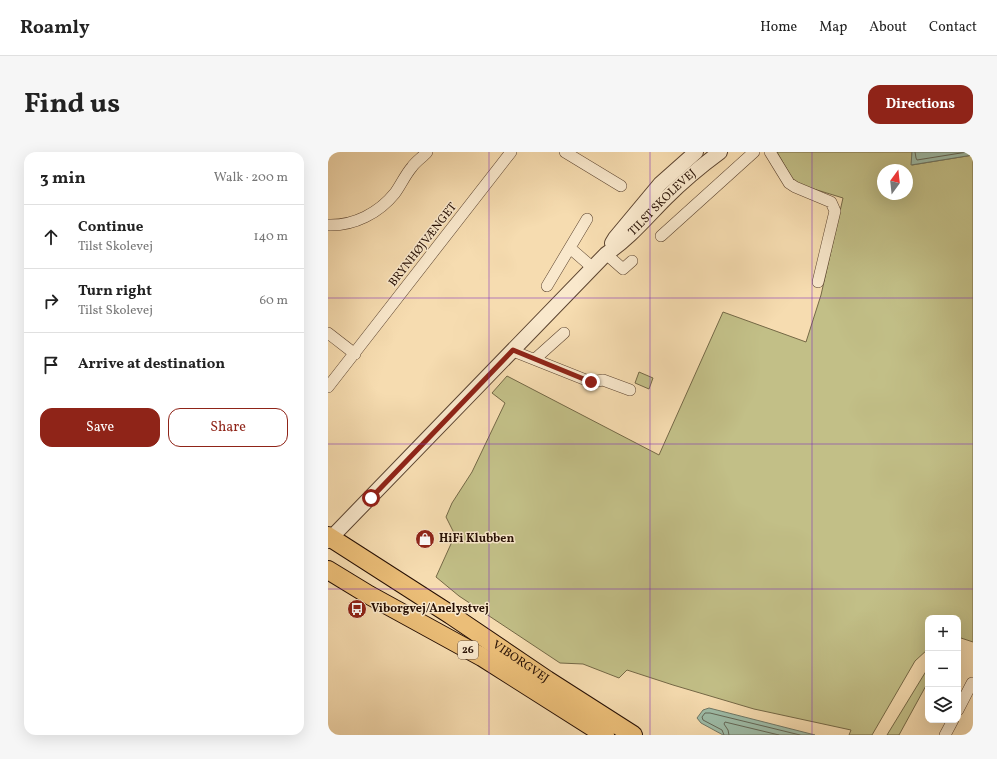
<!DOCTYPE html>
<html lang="en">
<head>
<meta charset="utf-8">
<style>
	body { margin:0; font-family:Vollkorn,serif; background:#f6f6f6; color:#222 }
	.controls { position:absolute; right:12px; bottom:12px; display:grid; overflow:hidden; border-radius:8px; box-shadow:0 4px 16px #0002 }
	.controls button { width:36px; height:36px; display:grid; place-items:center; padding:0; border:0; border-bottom:1px solid #e0e0e0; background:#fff; color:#222; font:20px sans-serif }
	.compass { position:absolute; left:549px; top:12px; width:36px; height:36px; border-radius:50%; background:#fff; box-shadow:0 4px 16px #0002; rotate:15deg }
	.stop { position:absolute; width:12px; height:12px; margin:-9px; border:3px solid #8f2418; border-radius:50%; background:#fff }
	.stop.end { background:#8f2418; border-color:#fff; box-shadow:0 1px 4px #0008 }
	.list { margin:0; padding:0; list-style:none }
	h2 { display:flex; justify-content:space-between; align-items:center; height:52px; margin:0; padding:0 16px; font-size:17px }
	h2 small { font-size:13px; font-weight:400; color:#767676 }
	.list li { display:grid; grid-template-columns:26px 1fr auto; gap:12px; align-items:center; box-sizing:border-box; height:64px; padding:0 16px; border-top:1px solid #e0e0e0 }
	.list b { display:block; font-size:15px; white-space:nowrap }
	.list p { margin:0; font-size:13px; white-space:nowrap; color:#767676 }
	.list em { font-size:13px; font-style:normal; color:#767676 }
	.actions { display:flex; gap:8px; padding:12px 16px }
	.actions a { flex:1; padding:9px 0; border:1px solid #8f2418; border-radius:12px; text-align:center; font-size:14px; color:#8f2418 }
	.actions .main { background:#8f2418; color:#fff }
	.icon { flex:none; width:22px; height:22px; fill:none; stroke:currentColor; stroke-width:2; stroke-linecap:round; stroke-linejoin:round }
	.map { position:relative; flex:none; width:645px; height:583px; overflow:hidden; border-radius:12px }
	header { display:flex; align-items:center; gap:24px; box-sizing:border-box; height:56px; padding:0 20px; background:#fff; border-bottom:1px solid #e0e0e0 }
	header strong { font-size:19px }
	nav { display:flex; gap:22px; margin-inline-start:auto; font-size:14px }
	.intro { display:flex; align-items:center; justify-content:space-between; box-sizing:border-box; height:96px; padding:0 24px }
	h1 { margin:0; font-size:28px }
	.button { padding:10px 18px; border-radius:12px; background:#8f2418; color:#fff; font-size:14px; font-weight:700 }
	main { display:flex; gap:24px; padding:0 24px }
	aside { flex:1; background:#fff; border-radius:12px; box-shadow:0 4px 16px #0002 }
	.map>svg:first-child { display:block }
	.green { fill:#c2bf87; stroke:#746846; fill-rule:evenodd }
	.water { fill:#9dbca8; stroke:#6e7766 }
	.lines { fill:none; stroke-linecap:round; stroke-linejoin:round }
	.shore { stroke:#626656; stroke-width:1 }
	.minor-casing { stroke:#5b432f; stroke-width:12 }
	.tertiary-casing { stroke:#5b432f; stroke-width:16 }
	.primary-casing { stroke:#271004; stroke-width:20 }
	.minor { stroke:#f9e8cc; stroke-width:11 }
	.tertiary { stroke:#f9e8cc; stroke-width:14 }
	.primary { stroke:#ebbe78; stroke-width:18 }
	.route { stroke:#8f2418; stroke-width:5 }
	.grid { fill:none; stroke:#7b2cbf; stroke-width:1; stroke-opacity:0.55 }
	.labels { text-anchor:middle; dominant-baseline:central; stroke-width:3; stroke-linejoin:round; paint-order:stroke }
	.shield { fill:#f9e8cc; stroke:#665140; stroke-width:1 }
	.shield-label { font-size:11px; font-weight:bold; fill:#271004 }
	.street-label { font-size:12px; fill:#271004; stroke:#f9e8cc }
	.poi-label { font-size:12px; font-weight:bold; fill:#271004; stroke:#f9e8cc; text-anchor:start }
</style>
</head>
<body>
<header>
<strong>Roamly</strong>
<nav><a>Home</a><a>Map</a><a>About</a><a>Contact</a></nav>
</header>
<div class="intro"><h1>Find us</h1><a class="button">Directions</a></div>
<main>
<aside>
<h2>3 min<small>Walk · 200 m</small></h2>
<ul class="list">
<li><svg class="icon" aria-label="ahead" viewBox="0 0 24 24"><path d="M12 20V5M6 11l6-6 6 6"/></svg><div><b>Continue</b><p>Tilst Skolevej</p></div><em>140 m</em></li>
<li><svg class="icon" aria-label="right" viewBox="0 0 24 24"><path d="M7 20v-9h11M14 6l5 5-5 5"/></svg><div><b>Turn right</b><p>Tilst Skolevej</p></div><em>60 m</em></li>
<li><svg class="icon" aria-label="arrive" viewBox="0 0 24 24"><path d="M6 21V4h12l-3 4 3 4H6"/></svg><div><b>Arrive at destination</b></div></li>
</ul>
<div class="actions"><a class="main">Save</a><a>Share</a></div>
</aside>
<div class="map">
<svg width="645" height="583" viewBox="0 0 645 583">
	<rect width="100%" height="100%" fill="#f6dcb0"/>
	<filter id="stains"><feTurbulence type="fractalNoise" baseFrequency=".005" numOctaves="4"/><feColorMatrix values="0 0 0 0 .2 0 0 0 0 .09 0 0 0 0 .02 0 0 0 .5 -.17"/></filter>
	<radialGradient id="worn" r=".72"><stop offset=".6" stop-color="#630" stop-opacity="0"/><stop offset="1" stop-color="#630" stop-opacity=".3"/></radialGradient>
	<path class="green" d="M 449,0 L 584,0 L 584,13 L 645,3 L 645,490 L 630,485 L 630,466 L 600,466 L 600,497 L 587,509 L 544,583 L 521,583 L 523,578 L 426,557 L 345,533 L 299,518 L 291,526 L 255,512 L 232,511 L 131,444 L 108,425 L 127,383 L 118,365 L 124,351 L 144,320 L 177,251 L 164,241 L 179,224 L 331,303 L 395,160 L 478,190 L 493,143 L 515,46 L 476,34 L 465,28 ZM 555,18 L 579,18 L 579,42 L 555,42 Z
		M 311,220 L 325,226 L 321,237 L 307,231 Z
		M 600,516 L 600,530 L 571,583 L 559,583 Z"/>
	<path class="water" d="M 584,0 L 645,0 L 645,3 L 583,13 Z
		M 381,556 L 487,583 L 395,583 L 373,571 L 369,566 L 375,558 Z"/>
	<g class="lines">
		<path class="shore" d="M 587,0 L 588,6 L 589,8 L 639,0
			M 396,583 L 394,578 L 375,568 L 374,565 L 377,561 L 382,561 L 472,583
			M 401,583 L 400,578 L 396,572 L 397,570 L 451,583"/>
		<defs>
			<path id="minor" d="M 237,0 L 293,34
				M 442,0 L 461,31 L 467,35 L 503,50 L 507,59 L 490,130
				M 0,73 C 26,74 51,61 67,41 C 73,33 77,23 84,15 C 88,9 95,5 99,0
				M 333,84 L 426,0
				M 242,96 L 265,116
				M 278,102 L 295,117 L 304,109
				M 219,134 L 259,67
				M 0,181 L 27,202
				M 185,199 L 263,230 L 275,228 L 302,238
				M 207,207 L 236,181
				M 0,235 L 183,0
				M 630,558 L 644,531
				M 617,583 L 625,568"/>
			<g id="tertiary">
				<path d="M 284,91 L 287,86 L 332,32 L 368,0"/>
				<path id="s1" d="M 0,389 L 278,102 C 301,87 319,65 338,46 C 355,29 373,14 392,0"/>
			</g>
			<g id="primary">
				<path id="s2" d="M 0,384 L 123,463 L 219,528 L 305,583"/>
				<path d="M 0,418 L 41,443 L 154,505 L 277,583"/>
			</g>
		</defs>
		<use href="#minor" class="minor-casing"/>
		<use href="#tertiary" class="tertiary-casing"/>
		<use href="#primary" class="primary-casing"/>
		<use href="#minor" class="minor"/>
		<use href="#tertiary" class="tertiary"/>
		<use href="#primary" class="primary"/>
	</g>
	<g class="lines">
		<path class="route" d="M 43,346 L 185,198 L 263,230"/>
	</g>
	<path class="grid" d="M 161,0 L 161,583M 322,0 L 322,583M 484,0 L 484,583M 0,146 L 645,146M 0,292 L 645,292M 0,437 L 645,437"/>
	<defs>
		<symbol id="shop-disc" viewBox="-11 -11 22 22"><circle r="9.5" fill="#8f2418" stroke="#f9e8cc"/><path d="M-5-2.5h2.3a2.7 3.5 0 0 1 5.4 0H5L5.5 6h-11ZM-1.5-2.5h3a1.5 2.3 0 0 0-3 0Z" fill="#fff"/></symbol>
		<symbol id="bus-disc" viewBox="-11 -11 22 22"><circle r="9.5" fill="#8f2418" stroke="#f9e8cc"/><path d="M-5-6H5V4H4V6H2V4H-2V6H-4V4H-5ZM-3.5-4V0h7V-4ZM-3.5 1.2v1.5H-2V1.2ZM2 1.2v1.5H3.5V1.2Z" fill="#fff"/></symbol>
	</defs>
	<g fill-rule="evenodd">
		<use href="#shop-disc" x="86" y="376" width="22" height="22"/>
		<use href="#bus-disc" x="18" y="446" width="22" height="22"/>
	</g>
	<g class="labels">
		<rect class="shield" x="130" y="489" width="20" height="18" rx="3"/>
		<g class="shield-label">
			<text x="140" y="498">26</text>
		</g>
		<g class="street-label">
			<text stroke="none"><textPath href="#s1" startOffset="476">TILST SKOLEVEJ</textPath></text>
			<text transform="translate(95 93) rotate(-52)">BRYNHØJVÆNGET</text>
			<text stroke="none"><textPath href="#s2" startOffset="230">VIBORGVEJ</textPath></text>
		</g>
		<g class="poi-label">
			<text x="111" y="387">HiFi Klubben</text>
			<text x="43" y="457">Viborgvej/Anelystvej</text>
		</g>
	</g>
	<rect width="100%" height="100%" filter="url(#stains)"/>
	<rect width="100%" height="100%" fill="url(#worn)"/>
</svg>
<div class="controls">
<button>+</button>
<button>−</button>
<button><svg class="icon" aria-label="layers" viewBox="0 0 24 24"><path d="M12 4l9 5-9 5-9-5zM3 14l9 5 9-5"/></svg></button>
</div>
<svg class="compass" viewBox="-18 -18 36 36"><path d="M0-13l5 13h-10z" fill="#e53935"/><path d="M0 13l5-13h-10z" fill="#767676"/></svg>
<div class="stop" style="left:43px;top:346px"></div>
<div class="stop end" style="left:263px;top:230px"></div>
</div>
</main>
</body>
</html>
